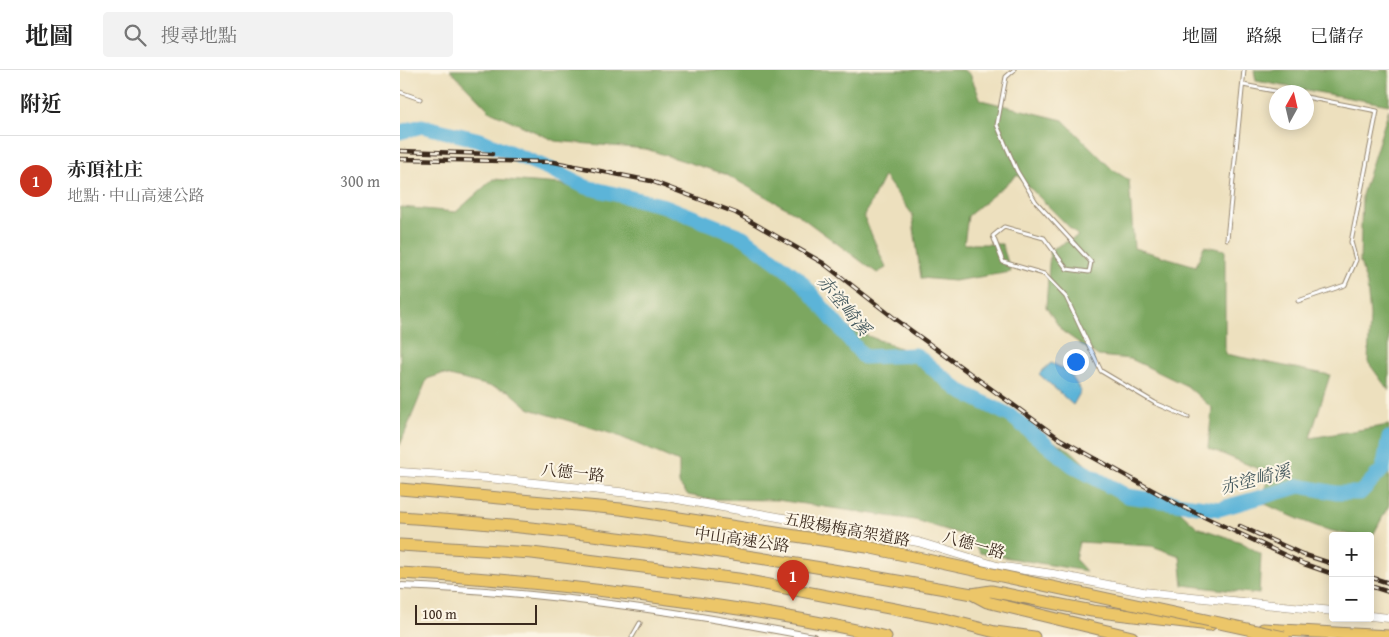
<!DOCTYPE html>
<html lang="zh-TW">
<head>
<meta charset="utf-8">
<style>
	body { margin:0; font-family:"Gentium Book Plus","Noto Serif TC",serif; background:#f2f2f2; color:#222 }
	.controls { position:absolute; right:15px; bottom:15px; display:grid; overflow:hidden; border-radius:5px; box-shadow:0 2px 12px #0003 }
	.controls button { width:45px; height:45px; display:grid; place-items:center; padding:0; border:0; border-bottom:1px solid #e0e0e0; background:#fff; color:#222; font:25px sans-serif }
	.compass { position:absolute; left:869px; top:15px; width:45px; height:45px; border-radius:50%; background:#fff; box-shadow:0 2px 12px #0003; rotate:8deg }
	.scale { position:absolute; left:15px; bottom:12px; width:122px; box-sizing:border-box; padding-left:5px; border:2px solid #3b2a1e; border-top:0; font-size:14px; line-height:18px; white-space:nowrap; color:#3b2a1e; -webkit-text-stroke:4px #fcf5e5; paint-order:stroke }
	.you { position:absolute; left:675px; top:291px; width:18px; height:18px; margin:-12px; border:4px solid #fff; border-radius:50%; background:#1a73e8; box-shadow:0 0 0 8px #1a73e833 }
	.badge { display:grid; place-items:center; width:32px; height:32px; border-radius:50%; background:#c8321e; color:#fff; font-size:16px; font-weight:700 }
	.pin { position:absolute; translate:-50% -41px; filter:drop-shadow(0 1px 2px #0008) }
	.pin::after { content:''; position:absolute; top:26px; width:18px; height:15px; background:inherit; clip-path:polygon(0 0,100% 0,50% 100%) }
	.list { margin:0; padding:0; list-style:none }
	h2 { display:flex; justify-content:space-between; align-items:center; height:65px; margin:0; padding:0 20px; font-size:21px }
	h2 small { font-size:16px; font-weight:400; color:#767676 }
	.list li { display:grid; grid-template-columns:32px 1fr auto; gap:15px; align-items:center; box-sizing:border-box; height:90px; padding:0 20px; border-top:1px solid #e0e0e0 }
	.list b { display:block; font-size:19px; white-space:nowrap }
	.list p { margin:0; font-size:16px; white-space:nowrap; color:#767676 }
	.list em { font-size:16px; font-style:normal; color:#767676 }
	.icon { flex:none; width:28px; height:28px; fill:none; stroke:currentColor; stroke-width:2; stroke-linecap:round; stroke-linejoin:round }
	.map { position:relative; flex:none; width:989px; height:567px; overflow:hidden }
	header { display:flex; align-items:center; gap:30px; box-sizing:border-box; height:70px; padding:0 25px; background:#fff; border-bottom:1px solid #e0e0e0 }
	header strong { font-size:24px }
	nav { display:flex; gap:28px; margin-inline-start:auto; font-size:18px }
	.search { width:350px; height:45px; background:#f2f2f2; display:flex; align-items:center; gap:12px; box-sizing:border-box; padding:0 18px; border-radius:5px; color:#767676; font-size:19px }
	main { display:flex }
	aside { flex:1; background:#fff }
	.map>svg:first-child { display:block }
	.forest { fill:#7ca760; stroke:#5c683f }
	.water { fill:#5bb4d8; stroke:#4b6f7b }
	.lines { fill:none; stroke-linecap:round; stroke-linejoin:round }
	.river { stroke:#5bb4d8; stroke-width:15 }
	.service-casing { stroke:#94856e; stroke-width:5 }
	.minor-casing { stroke:#94856e; stroke-width:8 }
	.tertiary-casing { stroke:#94856e; stroke-width:9 }
	.motorway-casing { stroke:#94856e; stroke-width:13 }
	.service { stroke:#fff; stroke-width:3 }
	.minor { stroke:#fff; stroke-width:6 }
	.tertiary { stroke:#fff; stroke-width:8 }
	.motorway { stroke:#ecc669; stroke-width:11 }
	.rail-casing { stroke:#3b2a1e; stroke-width:4.5 }
	.rail { stroke:#fcf5e5; stroke-width:2.5; stroke-dasharray:8; stroke-linecap:butt }
	.motorway-bridge-casing { stroke:#94856e; stroke-width:13; stroke-linecap:butt }
	.motorway-bridge { stroke:#ecc669; stroke-width:11 }
	.labels { text-anchor:middle; dominant-baseline:central; stroke-width:4; stroke-linejoin:round; paint-order:stroke }
	.street-label { font-size:16px; fill:#3b2a1e; stroke:#fcf5e5 }
	.water-label { font-size:18px; font-style:italic; fill:#465a5f; stroke:#fcf5e5 }
</style>
</head>
<body>
<header>
<strong>地圖</strong>
<div class="search"><svg class="icon" aria-label="search" viewBox="0 0 24 24"><circle cx="10" cy="10" r="6"/><path d="M15 15l6 6"/></svg>搜尋地點</div>
<nav><a>地圖</a><a>路線</a><a>已儲存</a></nav>
</header>
<main>
<aside>
<h2>附近<small></small></h2>
<ul class="list">
<li><span class="badge">1</span><div><b>赤頂社庄</b><p>地點 · 中山高速公路</p></div><em>300 m</em></li>
</ul>
</aside>
<div class="map">
<svg width="989" height="567" viewBox="0 0 989 567">
	<rect width="100%" height="100%" fill="#fcf5e5"/>
	<filter id="ink" filterUnits="userSpaceOnUse"><feTurbulence type="fractalNoise" baseFrequency=".02" numOctaves="2"/><feDisplacementMap in="SourceGraphic" scale="10" xChannelSelector="R" yChannelSelector="G"/><feConvolveMatrix kernelMatrix="1 2 1 2 8 2 1 2 1" color-interpolation-filters="sRGB"/></filter>
	<filter id="wash" filterUnits="userSpaceOnUse"><feTurbulence type="fractalNoise" baseFrequency=".0096" numOctaves="4" result="noise"/><feDisplacementMap in="SourceGraphic" scale="20" xChannelSelector="R" yChannelSelector="G"/><feGaussianBlur stdDeviation="1.12" result="paint"/><feColorMatrix in="noise" values="0 0 0 0 0 0 0 0 0 0 0 0 0 0 0 0 0 1.4 0 .05"/><feComposite in="paint" operator="in"/></filter>
	<g filter="url(#wash)">
		<rect width="100%" height="100%" fill="#ede0be"/>
		<path class="forest" d="M 50,0 L 563,0 L 570,4 L 581,30 L 663,50 L 713,100 L 729,110 L 734,178 L 796,196 L 804,176 L 825,180 L 825,284 L 930,305 L 910,368 L 989,355 L 989,435 L 971,469 L 970,466 C 931,466 898,449 863,433 L 868,403 L 808,378 L 812,338 L 787,316 L 731,289 L 698,286 L 662,261 L 646,237 L 650,180 L 678,166 L 617,105 L 568,146 L 564,174 L 602,174 L 611,202 L 554,211 L 521,208 L 512,144 L 484,106 L 464,147 L 486,198 L 477,203 L 397,144 L 325,104 L 246,79 L 155,71 L 90,41 Z
			M 854,0 L 989,0 L 989,35 L 856,11 Z
			M 989,39 L 989,321 L 968,292 L 970,246 L 967,215 L 960,192 L 962,125 Z
			M 93,109 L 160,114 L 270,142 L 367,181 L 442,256 L 505,280 L 603,345 L 670,380 L 722,428 L 768,430 L 797,457 L 841,472 L 861,484 L 859,524 L 783,515 L 780,486 L 752,476 L 679,472 L 675,489 L 686,501 L 580,483 L 569,467 L 515,450 L 377,430 L 308,429 L 288,425 L 279,414 L 279,392 L 216,365 L 130,339 L 109,321 L 42,304 L 27,309 L 0,375 L 0,137 L 56,142 Z"/>
		<path class="water" d="M 651,293 L 668,301 L 681,321 L 673,335 L 639,304 Z"/>
		<g class="lines">
			<path class="river" d="M 0,62 L 22,56 L 80,70 L 150,99 L 186,117 L 265,136 L 343,167 L 398,208 L 464,287 L 516,285 L 560,321 L 611,346 L 672,395 L 727,426 L 819,439 L 900,416 L 936,423 L 960,423 L 983,399 L 989,368"/>
		</g>
	</g>
	<g filter="url(#ink)">
		<g class="lines">
			<defs>
				<path id="service" d="M 614,0 L 606,7 L 597,55 L 617,101 L 636,132 L 691,192 L 689,202 L 667,199 L 644,168 L 604,157 L 593,166 L 603,192 L 644,204 L 666,227 L 701,301 L 755,333 L 788,347
					M 843,15 L 880,22
					M 0,22 L 20,29
					M 827,169 L 844,0
					M 898,231 L 945,215 L 956,190 L 951,172 L 977,41 L 906,27
					M 232,567 L 240,553"/>
				<path id="minor" d="M 0,516 C 136,521 279,541 413,567"/>
				<path id="tertiary" d="M 0,402 L 88,408 L 266,427 L 518,472 L 597,496 L 653,504 L 743,522 L 933,541
					M 970,546 L 989,548"/>
				<path id="motorway" d="M 0,447 C 192,459 383,490 572,524 L 587,532 L 732,567
					M 0,475 L 132,483 L 338,509 L 536,547 L 595,562 L 634,567
					M 0,503 C 88,507 174,517 261,528 C 336,538 412,549 486,567
					M 572,524 L 591,521 L 692,541 L 810,555
					M 863,559 L 989,566"/>
			</defs>
			<use href="#service" class="service-casing"/>
			<use href="#minor" class="minor-casing"/>
			<use href="#tertiary" class="tertiary-casing"/>
			<use href="#motorway" class="motorway-casing"/>
			<use href="#service" class="service"/>
			<use href="#minor" class="minor"/>
			<use href="#tertiary" class="tertiary"/>
			<use href="#motorway" class="motorway"/>
			<defs>
				<path id="rail" d="M 0,81 L 92,84
					M 0,89 L 154,92 L 251,111 L 336,143 L 423,193 L 498,251 L 660,369 L 781,436 L 904,494 L 933,504
					M 840,456 L 902,484 L 933,494
					M 970,507 L 989,513
					M 970,516 L 989,522"/>
			</defs>
			<use href="#rail" class="rail-casing"/>
			<use href="#rail" class="rail"/>
			<defs>
				<path id="motorway-bridge" d="M 0,419 L 221,439 L 467,477 L 884,567"/>
			</defs>
			<use href="#motorway-bridge" class="motorway-bridge-casing"/>
			<use href="#motorway-bridge" class="motorway-bridge"/>
		</g>
	</g>
	<g class="labels">
		<g class="street-label">
			<text transform="translate(173 402) rotate(6)">八德一路</text>
			<text transform="translate(447 459) rotate(10)">五股楊梅高架道路</text>
			<text transform="translate(342 469) rotate(8)">中山高速公路</text>
			<text transform="translate(574 474) rotate(16)">八德一路</text>
		</g>
		<g class="water-label">
			<text transform="translate(444 235) rotate(50)">赤塗崎溪</text>
			<text transform="translate(855 409) rotate(-14)">赤塗崎溪</text>
		</g>
	</g>
</svg>
<div class="controls">
<button>+</button>
<button>−</button>
</div>
<svg class="compass" viewBox="-18 -18 36 36"><path d="M0-13l5 13h-10z" fill="#e53935"/><path d="M0 13l5-13h-10z" fill="#767676"/></svg>
<div class="scale">100 m</div>
<div class="you"></div>
<div class="pin badge" style="left:393px;top:531px">1</div>
</div>
</main>
</body>
</html>
